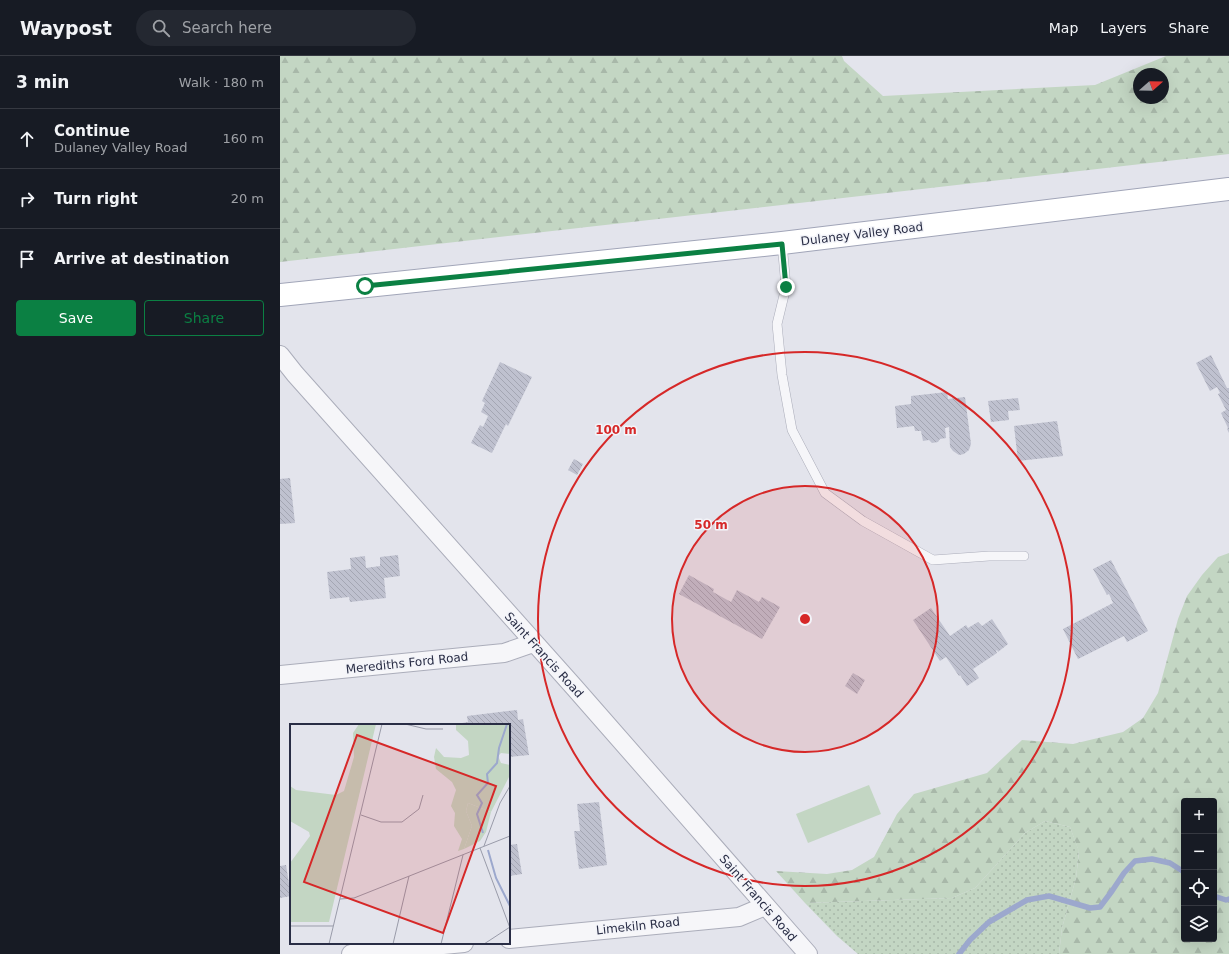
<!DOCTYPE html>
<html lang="en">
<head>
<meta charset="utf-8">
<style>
	body { margin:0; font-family:"DejaVu Sans",sans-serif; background:#242831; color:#f1f3f6 }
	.controls { position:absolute; right:12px; bottom:12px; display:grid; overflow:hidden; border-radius:4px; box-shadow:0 4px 16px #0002 }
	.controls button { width:36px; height:36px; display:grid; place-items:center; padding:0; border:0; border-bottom:1px solid #363941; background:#171b24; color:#f1f3f6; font:20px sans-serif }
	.compass { position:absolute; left:853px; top:12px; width:36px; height:36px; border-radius:50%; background:#171b24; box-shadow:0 4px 16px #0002; rotate:70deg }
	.stop { position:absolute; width:12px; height:12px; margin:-9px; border:3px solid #0b8043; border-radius:50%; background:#fff }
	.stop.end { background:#0b8043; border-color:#fff; box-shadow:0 1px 4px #0008 }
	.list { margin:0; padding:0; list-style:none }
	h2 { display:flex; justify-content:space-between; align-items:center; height:52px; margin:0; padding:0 16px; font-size:17px }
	h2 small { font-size:13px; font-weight:400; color:#9ea1a6 }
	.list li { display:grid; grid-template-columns:26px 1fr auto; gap:12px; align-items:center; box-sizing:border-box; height:60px; padding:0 16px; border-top:1px solid #363941 }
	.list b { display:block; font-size:15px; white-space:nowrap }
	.list p { margin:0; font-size:13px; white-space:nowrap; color:#9ea1a6 }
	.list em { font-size:13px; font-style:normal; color:#9ea1a6 }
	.actions { display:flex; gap:8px; padding:12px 16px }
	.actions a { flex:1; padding:9px 0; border:1px solid #0b8043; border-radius:4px; text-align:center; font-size:14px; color:#0b8043 }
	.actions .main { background:#0b8043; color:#fff }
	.icon { flex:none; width:22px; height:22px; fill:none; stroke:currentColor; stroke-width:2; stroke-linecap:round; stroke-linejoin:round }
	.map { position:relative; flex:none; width:949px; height:898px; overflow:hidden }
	header { display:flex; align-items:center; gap:24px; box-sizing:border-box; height:56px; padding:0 20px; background:#171b24; border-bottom:1px solid #363941 }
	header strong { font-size:19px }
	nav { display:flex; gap:22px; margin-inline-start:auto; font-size:14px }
	.search { width:280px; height:36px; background:#242831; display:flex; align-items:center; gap:10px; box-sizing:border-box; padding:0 14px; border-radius:22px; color:#9ea1a6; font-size:15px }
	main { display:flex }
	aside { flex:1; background:#171b24 }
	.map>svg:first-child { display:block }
	.grass { fill:url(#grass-dots) }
	.forest { fill:url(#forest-firs); fill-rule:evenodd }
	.garden { fill:#c3d6c3 }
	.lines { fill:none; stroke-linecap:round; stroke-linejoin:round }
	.stream { stroke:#9ca8cd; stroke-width:5.5 }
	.building { fill:url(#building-back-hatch) }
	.service-casing { stroke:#abadba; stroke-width:10 }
	.minor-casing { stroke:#abadba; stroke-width:20 }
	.primary-casing { stroke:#a1a5b8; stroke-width:24 }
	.service { stroke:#f6f6f9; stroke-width:9 }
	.minor { stroke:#f6f6f9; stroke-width:18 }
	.primary { stroke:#fff; stroke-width:22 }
	.route { stroke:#0b8043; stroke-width:5 }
	.ring { fill:none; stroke:#d62828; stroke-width:2 }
	.labels { text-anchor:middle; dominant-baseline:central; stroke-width:3; stroke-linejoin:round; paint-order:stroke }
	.street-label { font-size:12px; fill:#292d45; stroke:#f3f4f9 }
	.inset-river { fill:none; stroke:#9ca8cd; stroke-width:2 }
	.inset-road { fill:none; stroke:#999ba9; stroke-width:1 }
	.view { fill:#d62828; fill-opacity:0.15; stroke:#d62828; stroke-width:2 }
	.inset-edge { fill:none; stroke:#292d45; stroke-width:2 }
	.centre { fill:#d62828; stroke:#f3f4f9; stroke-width:2 }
	.ring-label { font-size:12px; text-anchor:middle; font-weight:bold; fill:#d62828; stroke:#f3f4f9; stroke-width:3; stroke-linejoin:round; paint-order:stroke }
</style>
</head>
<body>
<header>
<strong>Waypost</strong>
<div class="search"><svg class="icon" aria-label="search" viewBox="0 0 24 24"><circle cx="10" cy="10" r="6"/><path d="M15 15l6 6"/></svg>Search here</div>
<nav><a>Map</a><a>Layers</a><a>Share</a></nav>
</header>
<main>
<aside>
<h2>3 min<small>Walk · 180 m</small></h2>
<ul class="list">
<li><svg class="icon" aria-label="ahead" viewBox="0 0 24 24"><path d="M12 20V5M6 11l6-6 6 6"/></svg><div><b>Continue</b><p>Dulaney Valley Road</p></div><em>160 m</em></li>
<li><svg class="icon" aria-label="right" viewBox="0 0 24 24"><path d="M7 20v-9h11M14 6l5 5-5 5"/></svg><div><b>Turn right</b></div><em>20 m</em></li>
<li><svg class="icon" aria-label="arrive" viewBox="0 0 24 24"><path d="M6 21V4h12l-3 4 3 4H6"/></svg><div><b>Arrive at destination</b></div></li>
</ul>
<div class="actions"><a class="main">Save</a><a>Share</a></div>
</aside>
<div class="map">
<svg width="949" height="898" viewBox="0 0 949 898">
	<defs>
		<pattern id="grass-dots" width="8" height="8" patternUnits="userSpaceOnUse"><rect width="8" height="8" fill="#c3d6c3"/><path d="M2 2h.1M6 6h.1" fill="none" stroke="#a8b8a9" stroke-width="1.8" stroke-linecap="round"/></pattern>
		<pattern id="forest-firs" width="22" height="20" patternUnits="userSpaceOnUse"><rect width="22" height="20" fill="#c3d6c3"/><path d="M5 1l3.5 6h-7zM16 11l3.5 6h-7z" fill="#a8b8a9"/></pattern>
		<pattern id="building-back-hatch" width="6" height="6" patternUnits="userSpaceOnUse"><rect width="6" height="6" fill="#bfc1cf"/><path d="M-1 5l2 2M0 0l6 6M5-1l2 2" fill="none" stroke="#a4a6b3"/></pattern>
	</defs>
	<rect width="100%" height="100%" fill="#e3e4ec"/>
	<path class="grass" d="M 765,765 L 790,771 L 799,795 L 796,822 L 782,872 L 779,898 L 578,898 L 557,880 L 525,847 L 672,842 L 695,832 L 745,777 Z"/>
	<path class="forest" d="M 0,0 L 562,0 L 564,5 L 603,40 L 815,29 L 886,0 L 949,0 L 949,98 L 0,206 ZM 859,18 L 883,18 L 883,42 L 859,42 Z
		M 949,497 L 949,898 L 779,898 L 782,872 L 796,822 L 799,796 L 790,771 L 765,765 L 745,777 L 695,832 L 672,842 L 525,847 L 496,815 L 547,818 L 572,814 L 594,801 L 617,758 L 634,738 L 707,717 L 742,684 L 793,688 L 843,676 L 863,662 L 878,637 L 898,563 L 907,540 L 922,519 L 938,501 ZM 904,745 L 934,745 L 934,883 L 904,883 Z"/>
	<path class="garden" d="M 589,729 L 601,758 L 528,787 L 516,758 Z"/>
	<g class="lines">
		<path class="stream" d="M 934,840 L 946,844 L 949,843
			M 679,898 L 690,884 L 709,866 L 747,844 L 769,840 L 810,852 L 820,851 L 832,835 L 844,817 L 855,805 L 872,803 L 890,807 L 904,816"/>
	</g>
	<path class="building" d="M 931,299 L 947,332 L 949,332 L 949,377 L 947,373 L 948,372 L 941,357 L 946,354 L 938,338 L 940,337 L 937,331 L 930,335 L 916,307 Z
		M 220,306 L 252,321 L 228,370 L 226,368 L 212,397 L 191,387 L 200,369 L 203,371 L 208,360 L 201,356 L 205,347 L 202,345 Z
		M 667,336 L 668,343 L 685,341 L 691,388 L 689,394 L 684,398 L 679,399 L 673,395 L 670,391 L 669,371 L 665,372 L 666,382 L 660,383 L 658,386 L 652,387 L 649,384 L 643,385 L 641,375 L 635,375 L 634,370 L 617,372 L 615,350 L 631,348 L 631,340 Z
		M 738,342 L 740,354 L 728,355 L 729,364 L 711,366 L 708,345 Z
		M 777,365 L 783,400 L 738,405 L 734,370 Z
		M 294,403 L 303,408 L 297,419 L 288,414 Z
		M 10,422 L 15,467 L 0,468 L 0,423 Z
		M 118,499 L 120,520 L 104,522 L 106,542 L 70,546 L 69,541 L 50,543 L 47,516 L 71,513 L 70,502 L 85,500 L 86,512 L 100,510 L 100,501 Z
		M 831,504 L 868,575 L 847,586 L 844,580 L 798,603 L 783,573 L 833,547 L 829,538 L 827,539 L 813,513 Z
		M 409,519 L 434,533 L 433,536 L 451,546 L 457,534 L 479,546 L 482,541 L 500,551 L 482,583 L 399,538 Z
		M 651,552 L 670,580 L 686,569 L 688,572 L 698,566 L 702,570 L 712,563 L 728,588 L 718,596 L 717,594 L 716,595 L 717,597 L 693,613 L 699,622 L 687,630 L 680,619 L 679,620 L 666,601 L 660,605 L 633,564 Z
		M 573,617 L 585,624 L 577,638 L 565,630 Z
		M 237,654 L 238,664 L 243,663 L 249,699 L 229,701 L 229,669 L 182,669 L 182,667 L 188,666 L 187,660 Z
		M 319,746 L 327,809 L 299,813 L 294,775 L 300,775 L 297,748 Z
		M 237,788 L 242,818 L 229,820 L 229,789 Z
		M 6,809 L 11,840 L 0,842 L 0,810 Z"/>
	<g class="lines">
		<defs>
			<path id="service" d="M 502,187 L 506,231 L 497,268 L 502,319 L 512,374 L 545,437 L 583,465 L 653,504 L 709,500 L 744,500"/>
			<path id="minor" d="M 0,299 L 15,318 L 294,631 L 528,898
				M 0,619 L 224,597 L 253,587
				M 229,883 L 459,861 L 485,850
				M 71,898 L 184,887"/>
			<path id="primary" d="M 0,239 L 502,187 L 949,133"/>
		</defs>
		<use href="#service" class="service-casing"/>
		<use href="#minor" class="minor-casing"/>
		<use href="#primary" class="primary-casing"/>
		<use href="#service" class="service"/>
		<use href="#minor" class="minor"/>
		<use href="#primary" class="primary"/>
	</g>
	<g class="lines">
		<path class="route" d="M 85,230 L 502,188 L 506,231"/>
	</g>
	<circle cx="525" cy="563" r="133" fill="#d62828" fill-opacity=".12"/>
	<g class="ring">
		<circle cx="525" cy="563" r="133"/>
		<circle cx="525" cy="563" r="267"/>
	</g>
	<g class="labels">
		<g class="street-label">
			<text transform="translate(582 178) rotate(-7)">Dulaney Valley Road</text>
			<text transform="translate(264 599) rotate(48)">Saint Francis Road</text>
			<text transform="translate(127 607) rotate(-6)">Merediths Ford Road</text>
			<text transform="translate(478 842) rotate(49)">Saint Francis Road</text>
			<text transform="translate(358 870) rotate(-6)">Limekiln Road</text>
		</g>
	</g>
	<g transform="translate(10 668)">
		<rect width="220" height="220" fill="#e3e4ec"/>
		<path d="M 178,79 L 201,88 L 196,108 L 190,117 L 174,125 L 182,102 L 176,87 Z" fill="#c3d6c3"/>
		<path d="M 69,0 L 86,0 L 39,198 L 0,198 L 0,139 L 20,112 L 19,108 L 0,97 L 0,62 L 6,66 L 46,71 L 54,67 L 64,33 L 63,9 ZM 166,0 L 220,0 L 220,30 L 211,29 L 208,32 L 211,39 L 220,41 L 220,51 L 201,88 L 178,79 L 176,87 L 182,102 L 174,125 L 168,127 L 172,115 L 164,102 L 165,89 L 161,82 L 166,66 L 162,58 L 146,45 L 144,33 L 146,24 L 154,33 L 171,34 L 179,31 L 178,17 L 166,6 Z" fill="#c3d6c3"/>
		<path class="inset-river" d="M 193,109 L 187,90 L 192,79 L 187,71 L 198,59 L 197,50 L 207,39 L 209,24 L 217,0M 198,126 L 206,154 L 220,182"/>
		<path class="inset-road" d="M 115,0 L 136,5 L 153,5M 71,91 L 91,98 L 112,98 L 129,85 L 133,71M 194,122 L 210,79 L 220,62M 190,124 L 220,204M 50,175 L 64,174 L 220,112M 0,202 L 43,202M 39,220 L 92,0M 103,220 L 119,152M 151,220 L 173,131M 194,220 L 220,203"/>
		<path class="view" d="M 67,11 L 206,62 L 153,209 L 14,158 Z"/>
		<rect width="220" height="220" class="inset-edge"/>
	</g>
	<circle cx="525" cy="563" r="6" class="centre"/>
	<g class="ring-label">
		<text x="336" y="378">100 m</text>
		<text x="431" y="473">50 m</text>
	</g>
</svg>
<div class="controls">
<button>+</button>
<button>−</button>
<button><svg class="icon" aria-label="locate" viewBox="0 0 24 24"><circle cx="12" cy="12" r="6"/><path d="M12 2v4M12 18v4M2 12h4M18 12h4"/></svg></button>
<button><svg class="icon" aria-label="layers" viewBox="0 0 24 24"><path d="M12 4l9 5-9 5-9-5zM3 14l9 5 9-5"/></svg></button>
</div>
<svg class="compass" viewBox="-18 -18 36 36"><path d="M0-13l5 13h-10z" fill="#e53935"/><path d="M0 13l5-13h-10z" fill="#9ea1a6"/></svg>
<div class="stop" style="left:85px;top:230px"></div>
<div class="stop end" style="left:506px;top:231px"></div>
</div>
</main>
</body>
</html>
